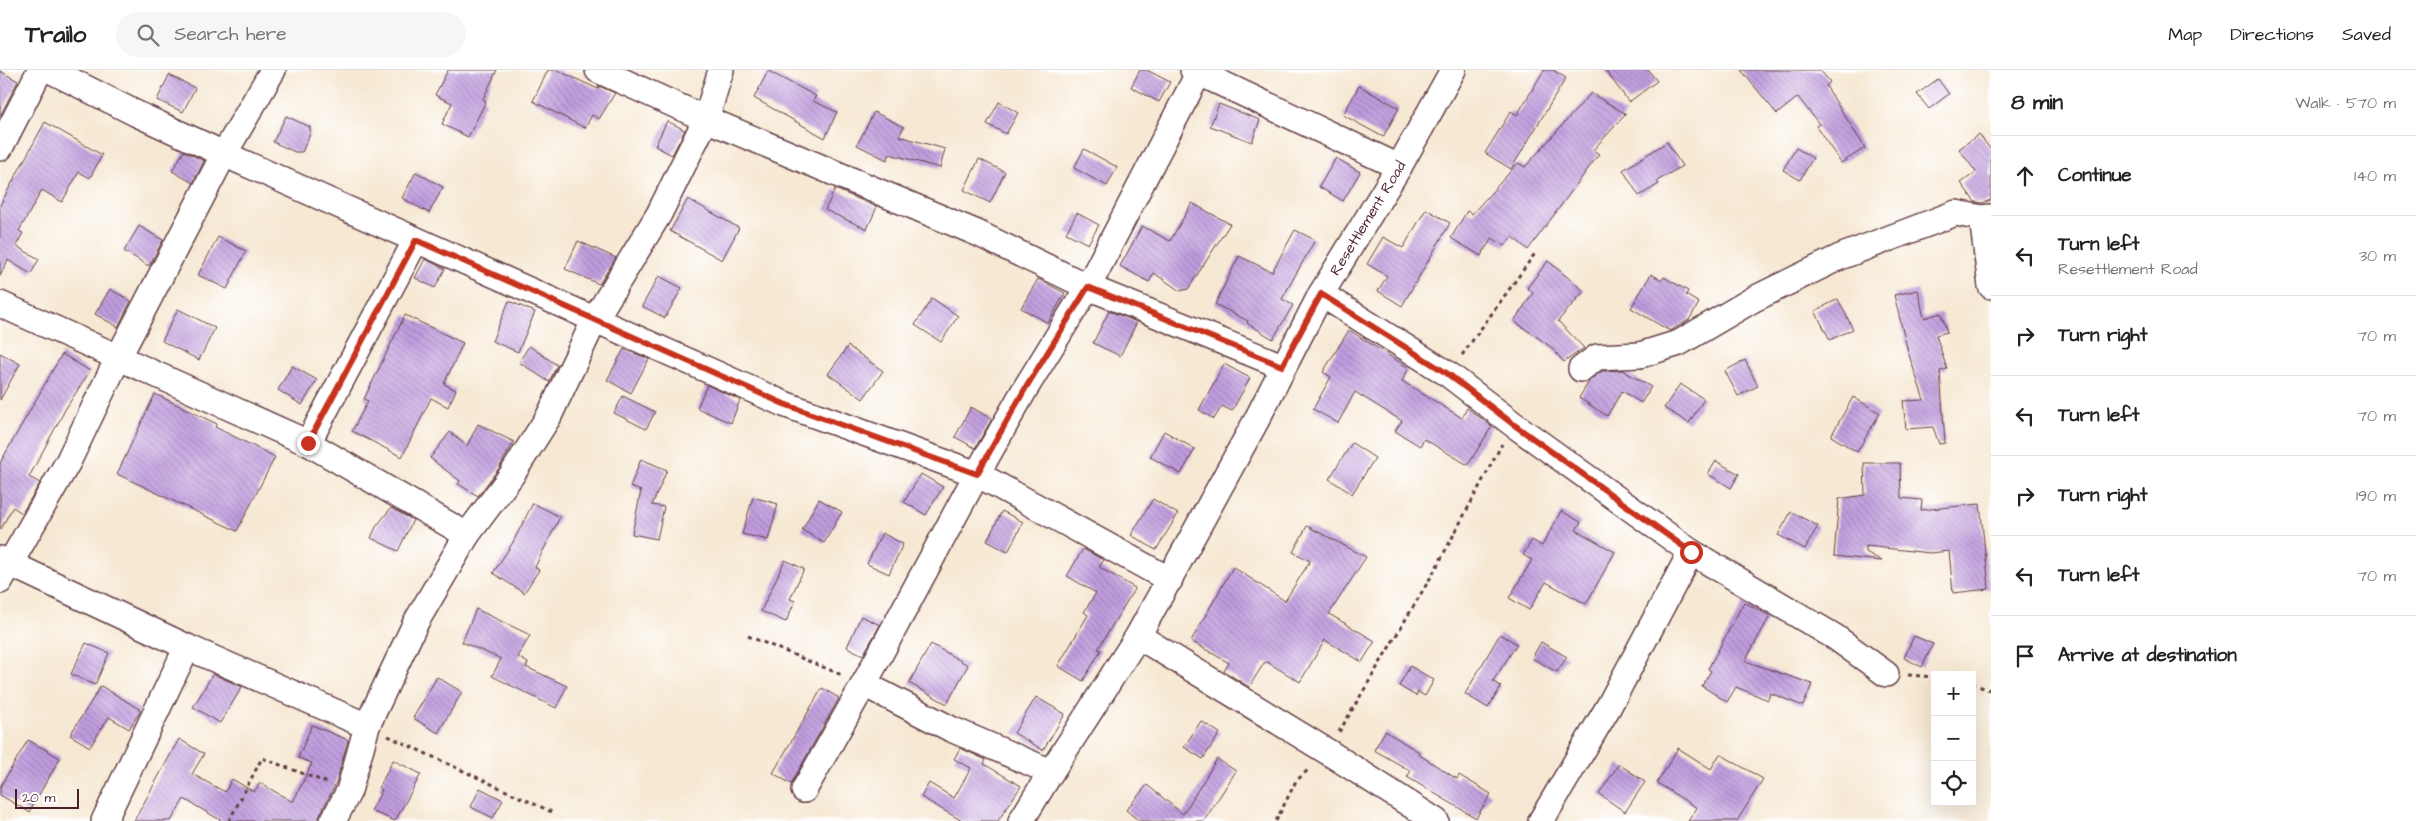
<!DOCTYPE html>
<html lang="en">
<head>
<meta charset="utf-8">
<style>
	body { margin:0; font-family:"Architects Daughter",sans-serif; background:#f6f6f6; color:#222 }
	.controls { position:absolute; right:15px; bottom:15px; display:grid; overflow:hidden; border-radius:0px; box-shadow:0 5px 20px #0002 }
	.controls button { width:45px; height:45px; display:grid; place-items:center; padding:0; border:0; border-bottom:1px solid #e0e0e0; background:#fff; color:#222; font:25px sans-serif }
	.scale { position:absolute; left:15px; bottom:12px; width:64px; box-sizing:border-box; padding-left:5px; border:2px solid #4a1f2b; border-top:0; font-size:14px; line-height:18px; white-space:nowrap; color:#4a1f2b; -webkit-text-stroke:4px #fff; paint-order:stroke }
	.stop { position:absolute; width:15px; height:15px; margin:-11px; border:4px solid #c8321e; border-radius:50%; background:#fff }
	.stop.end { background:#c8321e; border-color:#fff; box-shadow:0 1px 5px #0008 }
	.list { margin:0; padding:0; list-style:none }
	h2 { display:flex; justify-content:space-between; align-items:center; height:65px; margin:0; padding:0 20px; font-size:21px }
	h2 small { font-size:16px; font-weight:400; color:#767676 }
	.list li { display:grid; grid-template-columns:32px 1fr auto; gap:15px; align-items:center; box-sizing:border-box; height:80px; padding:0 20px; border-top:1px solid #e0e0e0 }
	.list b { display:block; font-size:19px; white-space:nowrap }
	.list p { margin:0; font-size:16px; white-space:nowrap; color:#767676 }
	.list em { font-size:16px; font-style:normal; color:#767676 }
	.icon { flex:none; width:28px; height:28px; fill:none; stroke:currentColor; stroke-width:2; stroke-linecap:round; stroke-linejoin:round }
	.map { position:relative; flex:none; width:1991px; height:751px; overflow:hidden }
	header { display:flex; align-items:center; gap:30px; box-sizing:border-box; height:70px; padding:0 25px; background:#fff; border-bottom:1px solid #e0e0e0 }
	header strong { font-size:24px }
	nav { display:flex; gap:28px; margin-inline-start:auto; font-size:18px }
	.search { width:350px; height:45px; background:#f6f6f6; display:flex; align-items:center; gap:12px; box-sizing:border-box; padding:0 18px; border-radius:28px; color:#767676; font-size:19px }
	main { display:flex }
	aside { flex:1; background:#fff }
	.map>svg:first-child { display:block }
	.building { fill:url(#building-back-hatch) }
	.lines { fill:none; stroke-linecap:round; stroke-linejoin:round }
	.minor-casing { stroke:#643d44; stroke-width:28 }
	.path { stroke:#643d44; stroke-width:3; stroke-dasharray:4 4; stroke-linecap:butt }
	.minor { stroke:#fff; stroke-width:25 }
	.route { stroke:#c8321e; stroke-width:6 }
	.labels { text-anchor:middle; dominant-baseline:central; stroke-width:4; stroke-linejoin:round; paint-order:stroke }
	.street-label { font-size:15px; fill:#4a1f2b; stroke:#fff }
</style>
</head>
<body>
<header>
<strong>Trailo</strong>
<div class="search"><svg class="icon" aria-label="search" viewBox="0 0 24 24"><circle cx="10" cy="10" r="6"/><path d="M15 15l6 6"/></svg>Search here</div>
<nav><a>Map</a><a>Directions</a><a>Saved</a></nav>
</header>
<main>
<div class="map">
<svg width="1991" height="751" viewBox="0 0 1991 751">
	<defs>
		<pattern id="building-back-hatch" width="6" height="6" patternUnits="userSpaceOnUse" patternTransform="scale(1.25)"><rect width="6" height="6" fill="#c09cde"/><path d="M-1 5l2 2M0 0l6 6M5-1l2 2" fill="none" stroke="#9e7fb4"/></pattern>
	</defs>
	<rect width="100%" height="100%" fill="#fff"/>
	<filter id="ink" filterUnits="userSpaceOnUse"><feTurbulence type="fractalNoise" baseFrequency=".02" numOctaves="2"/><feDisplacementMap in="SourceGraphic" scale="10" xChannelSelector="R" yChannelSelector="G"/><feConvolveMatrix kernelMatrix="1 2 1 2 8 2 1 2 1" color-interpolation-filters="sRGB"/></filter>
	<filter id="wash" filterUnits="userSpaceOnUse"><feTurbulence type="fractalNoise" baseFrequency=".0096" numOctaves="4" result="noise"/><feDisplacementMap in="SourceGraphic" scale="20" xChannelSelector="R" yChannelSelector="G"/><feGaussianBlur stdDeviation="1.12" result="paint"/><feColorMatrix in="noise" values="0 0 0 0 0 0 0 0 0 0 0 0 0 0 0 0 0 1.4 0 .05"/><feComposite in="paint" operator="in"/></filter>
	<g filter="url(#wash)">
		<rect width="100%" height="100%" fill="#f6e8d3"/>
		<g id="blocks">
			<path class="building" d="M 448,0 L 497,0 L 483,29 L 486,31 L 468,67 L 442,54 L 452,33 L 435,25 Z
				M 548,0 L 557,0 L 598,19 L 599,16 L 615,23 L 599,49 L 592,45 L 585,58 L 533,31 Z
				M 1140,0 L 1147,0 L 1170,12 L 1159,32 L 1131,17 Z
				M 1544,0 L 1553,0 L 1566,8 L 1511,99 L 1485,83 L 1511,41 L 1517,45 Z
				M 1605,0 L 1648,0 L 1657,11 L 1629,32 Z
				M 1741,0 L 1820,0 L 1830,12 L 1826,16 L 1865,78 L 1841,93 L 1816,56 L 1819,54 L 1798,27 L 1777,44 Z
				M 0,1 L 18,11 L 0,46 Z
				M 768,1 L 816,26 L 813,31 L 837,42 L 825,68 L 754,28 Z
				M 169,5 L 195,18 L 183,42 L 157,30 Z
				M 1938,9 L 1949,24 L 1929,39 L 1917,24 Z
				M 1359,16 L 1399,38 L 1383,67 L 1343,45 Z
				M 1591,23 L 1626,44 L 1593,80 L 1599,84 L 1528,180 L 1512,166 L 1505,176 L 1492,168 L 1481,186 L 1451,168 L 1467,141 L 1472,144 L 1518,93 L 1525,97 Z
				M 999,32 L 1018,43 L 1006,64 L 987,54 Z
				M 1219,34 L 1260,50 L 1252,72 L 1210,56 Z
				M 874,42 L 904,57 L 899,66 L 945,79 L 940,98 L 890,84 L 887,90 L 857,75 Z
				M 286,46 L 310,57 L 310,64 L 302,82 L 295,82 L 273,72 Z
				M 667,51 L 685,60 L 672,85 L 655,76 Z
				M 45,52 L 102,85 L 90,108 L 79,102 L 62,132 L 42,120 L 19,161 L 23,163 L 16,176 L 39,189 L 31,204 L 8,190 L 0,206 L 0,135 Z
				M 1979,64 L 1991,80 L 1991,130 L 1983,133 L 1975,132 L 1961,113 L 1976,102 L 1959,79 Z
				M 1667,72 L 1682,96 L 1657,111 L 1659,114 L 1639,126 L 1623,100 Z
				M 1796,78 L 1813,88 L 1800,110 L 1783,100 Z
				M 1084,79 L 1117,97 L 1107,116 L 1074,98 Z
				M 184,81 L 204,91 L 193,113 L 172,101 Z
				M 1336,88 L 1360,102 L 1343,131 L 1319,117 Z
				M 979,89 L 1005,102 L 990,133 L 964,120 Z
				M 416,102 L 443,117 L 429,143 L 402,128 Z
				M 835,119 L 877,137 L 867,159 L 825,140 Z
				M 688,129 L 739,158 L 722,190 L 670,161 Z
				M 1192,133 L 1230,154 L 1188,219 L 1180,221 L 1154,203 L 1149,212 L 1120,196 L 1142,156 L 1170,171 Z
				M 1426,139 L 1450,153 L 1402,236 L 1378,221 L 1387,206 L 1367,194 L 1383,167 L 1403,178 Z
				M 1077,143 L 1099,155 L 1088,174 L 1066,163 Z
				M 139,156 L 163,170 L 149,196 L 124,181 Z
				M 1295,160 L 1315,170 L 1282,229 L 1293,235 L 1273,269 L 1247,253 L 1248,251 L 1215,234 L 1239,186 L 1272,202 Z
				M 218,167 L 246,181 L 227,219 L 198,205 Z
				M 578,171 L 616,188 L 599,214 L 565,199 Z
				M 425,189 L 445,199 L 435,218 L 415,208 Z
				M 1548,191 L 1584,221 L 1558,251 L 1584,278 L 1564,292 L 1551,277 L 1514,251 L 1533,223 L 1527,218 Z
				M 1651,204 L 1662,210 L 1664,207 L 1688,221 L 1686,225 L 1699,233 L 1689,250 L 1670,261 L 1631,238 Z
				M 659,206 L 682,218 L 665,248 L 642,236 Z
				M 1038,209 L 1065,223 L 1048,253 L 1021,238 Z
				M 110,219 L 131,231 L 118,257 L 95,244 Z
				M 1918,220 L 1924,248 L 1941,243 L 1947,262 L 1936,265 L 1947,299 L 1940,301 L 1945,373 L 1939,374 L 1933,357 L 1906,359 L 1903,331 L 1924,330 L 1908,282 L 1894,225 Z
				M 932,228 L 958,246 L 941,272 L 915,255 Z
				M 1838,229 L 1853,259 L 1830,270 L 1815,241 Z
				M 509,231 L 535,242 L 518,282 L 492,271 Z
				M 178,239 L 215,258 L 199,290 L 162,271 Z
				M 1109,241 L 1137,252 L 1120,286 L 1093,273 Z
				M 405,245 L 463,273 L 444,314 L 456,320 L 448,337 L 431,328 L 402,387 L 352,361 L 368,331 L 364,329 Z
				M 1349,260 L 1409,298 L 1402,311 L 1462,348 L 1467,338 L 1492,356 L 1468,395 L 1424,369 L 1420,376 L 1395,361 L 1402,351 L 1355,322 L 1338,353 L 1313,339 L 1331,307 L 1323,302 Z
				M 529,276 L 557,295 L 549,312 L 519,292 Z
				M 848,276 L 883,301 L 863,329 L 828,304 Z
				M 624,279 L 649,289 L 631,323 L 607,310 Z
				M 0,283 L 20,294 L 0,330 Z
				M 62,284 L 90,301 L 66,338 L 29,407 L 40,413 L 22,443 L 13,437 L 0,460 L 0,393 Z
				M 1745,290 L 1758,316 L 1738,326 L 1725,301 Z
				M 1224,294 L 1250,308 L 1232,341 L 1222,336 L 1214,349 L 1199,340 Z
				M 292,296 L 317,310 L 302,335 L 278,320 Z
				M 1622,300 L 1651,317 L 1641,333 L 1622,321 L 1607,346 L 1579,328 L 1590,310 L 1602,301 Z
				M 1680,314 L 1704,329 L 1689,353 L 1664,338 Z
				M 707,315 L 740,330 L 731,353 L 697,338 Z
				M 155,324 L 217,354 L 215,357 L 275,387 L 237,461 L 117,404 Z
				M 623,326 L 655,342 L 646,359 L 614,343 Z
				M 1853,327 L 1880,343 L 1857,382 L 1831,366 Z
				M 971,337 L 992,349 L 975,378 L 955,367 Z
				M 478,354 L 514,372 L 499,398 L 478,426 L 458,414 L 460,411 L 430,388 L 450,362 L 467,376 Z
				M 1164,361 L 1195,379 L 1181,404 L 1150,387 Z
				M 1352,373 L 1375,388 L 1352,424 L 1329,409 Z
				M 641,389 L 667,400 L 652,435 L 664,437 L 657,469 L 632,464 L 641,421 L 630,417 Z
				M 1716,391 L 1739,404 L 1731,418 L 1708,404 Z
				M 1864,393 L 1900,393 L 1901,428 L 1922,430 L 1921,440 L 1980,434 L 1989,519 L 1953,523 L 1949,481 L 1930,483 L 1866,476 L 1866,482 L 1882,491 L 1834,486 L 1839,429 L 1865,425 Z
				M 921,404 L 943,417 L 926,445 L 904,432 Z
				M 753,427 L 778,434 L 768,470 L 742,464 Z
				M 819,429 L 842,442 L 824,473 L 802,460 Z
				M 1153,429 L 1178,444 L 1156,480 L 1131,465 Z
				M 533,433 L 560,447 L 535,497 L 539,500 L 524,523 L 493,503 L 512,474 Z
				M 391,438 L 413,450 L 398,481 L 371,468 L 376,457 Z
				M 1002,441 L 1023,452 L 1008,482 L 987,471 Z
				M 1561,441 L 1581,452 L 1576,460 L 1615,482 L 1586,534 L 1546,512 L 1529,540 L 1509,528 L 1532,490 L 1523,485 L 1532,470 L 1542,476 Z
				M 1791,442 L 1818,456 L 1805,479 L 1778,465 Z
				M 1307,456 L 1366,487 L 1329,544 L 1375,571 L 1362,592 L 1325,570 L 1300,612 L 1267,592 L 1264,593 L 1249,617 L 1224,601 L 1229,593 L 1191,571 L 1233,497 L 1285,531 L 1310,491 L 1293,482 Z
				M 882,463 L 903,474 L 889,504 L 867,494 Z
				M 1083,479 L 1104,490 L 1099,497 L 1135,518 L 1098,579 L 1101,580 L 1083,611 L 1058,596 L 1088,545 L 1084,542 L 1096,523 L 1067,506 Z
				M 785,490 L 804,499 L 790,529 L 795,531 L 786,552 L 761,541 Z
				M 1744,532 L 1770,546 L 1745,591 L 1812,614 L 1803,636 L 1770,623 L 1768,630 L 1736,617 L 1727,632 L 1702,616 L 1711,601 L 1708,599 Z
				M 476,539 L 530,565 L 518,587 L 528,593 L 526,597 L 567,616 L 556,638 L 492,606 L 501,589 L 462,572 Z
				M 861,546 L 880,555 L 863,585 L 847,577 Z
				M 1500,564 L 1517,574 L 1493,611 L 1501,617 L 1488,638 L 1465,624 Z
				M 1914,566 L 1933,574 L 1922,597 L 1904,588 Z
				M 1541,572 L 1567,587 L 1557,602 L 1532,588 Z
				M 86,573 L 109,583 L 95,615 L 71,604 Z
				M 931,574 L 968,595 L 947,634 L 909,613 Z
				M 1410,596 L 1434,610 L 1425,626 L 1418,622 L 1416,626 L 1399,616 Z
				M 213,604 L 242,617 L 220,653 L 193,637 Z
				M 437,607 L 462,622 L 438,663 L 413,648 Z
				M 101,616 L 141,640 L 129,659 L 109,647 L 90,677 L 70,665 Z
				M 822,618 L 839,628 L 791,714 L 773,703 Z
				M 1036,627 L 1065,644 L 1043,680 L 1014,663 Z
				M 1201,651 L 1220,663 L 1203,689 L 1184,677 Z
				M 312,655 L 348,670 L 336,713 L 317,751 L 222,751 L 184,729 L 171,751 L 134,751 L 179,669 L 204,684 L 192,704 L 225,722 L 232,709 L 254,722 L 260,713 L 293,732 L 312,693 L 298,688 Z
				M 1385,661 L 1419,682 L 1418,684 L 1457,709 L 1459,705 L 1491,724 L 1476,748 L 1407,707 L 1411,701 L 1374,680 Z
				M 28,670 L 60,688 L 29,742 L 0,725 L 0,717 Z
				M 960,678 L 986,690 L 984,694 L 1021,716 L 998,751 L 962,751 L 921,727 L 929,713 L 954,728 L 971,698 L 954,689 Z
				M 1678,678 L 1711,699 L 1720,684 L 1763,709 L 1737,751 L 1688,751 L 1697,738 L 1657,713 Z
				M 1217,689 L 1236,701 L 1204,751 L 1139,751 L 1126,740 L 1147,715 L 1183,744 Z
				M 393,690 L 421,704 L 395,751 L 371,741 L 382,720 L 379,718 Z
				M 1619,694 L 1645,712 L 1625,742 L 1599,724 Z
				M 480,718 L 503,730 L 493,748 L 471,737 Z"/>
		</g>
	</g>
	<g filter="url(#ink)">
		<use href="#blocks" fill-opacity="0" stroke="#643d44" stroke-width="1"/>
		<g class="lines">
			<defs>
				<g id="minor">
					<path d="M 50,0 L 137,44 L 224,84 L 784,334 L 977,404 L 1170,510"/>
					<path d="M 598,0 L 706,49 L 977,163 L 1088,217 L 1282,296"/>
					<path d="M 1193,0 L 1399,97"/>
					<path d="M 0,78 L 40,0"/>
					<path d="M 1982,148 L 1991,216"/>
					<path d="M 1321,224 L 1448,304 L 1513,354 L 1691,482 L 1835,567 L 1886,604"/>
					<path d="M 0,234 L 308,373 L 467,465"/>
					<path d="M 1581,299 L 1597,287 L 1640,285 L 1679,273 L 1754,229 L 1840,187 L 1956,143 L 1982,148 L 1991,147"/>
					<path d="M 308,373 L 416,170"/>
					<path d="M 0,489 L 187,577 L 367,656"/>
					<path d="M 0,511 L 68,392 L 118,288 L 224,84 L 273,0"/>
					<path d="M 1138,566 L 1328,682 L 1436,751"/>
					<path d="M 864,614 L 951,659 L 1051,702"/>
					<path d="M 804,720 L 864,614 L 977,404 L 1025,319 L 1088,217 L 1200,0"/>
					<path d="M 104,751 L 187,577"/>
					<path d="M 333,751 L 349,721 L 367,656 L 416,552 L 467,465 L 511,406 L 549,346 L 595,249 L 659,144 L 706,49 L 721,0"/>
					<path id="s1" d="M 1021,751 L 1051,702 L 1138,566 L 1256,351 L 1321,224 L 1399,97 L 1453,0"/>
					<path d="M 1541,751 L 1609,636 L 1691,482"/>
				</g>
			</defs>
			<use href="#minor" class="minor-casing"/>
			<path class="path" d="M 1462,285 L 1536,182
				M 748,566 L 842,605
				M 1908,605 L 1935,607
				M 1972,614 L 1990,620
				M 1339,662 L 1435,500 L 1502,374
				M 388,666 L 554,743
				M 229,751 L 262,688 L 328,713
				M 1276,751 L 1296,711 L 1310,698"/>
			<use href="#minor" class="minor"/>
		</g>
	</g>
	<g class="lines" filter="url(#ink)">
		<path class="route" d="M 308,373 L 416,170 L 784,334 L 977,404 L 1025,319 L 1088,217 L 1282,296 L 1321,224 L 1448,304 L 1513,354 L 1691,482"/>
	</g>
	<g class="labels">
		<g class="street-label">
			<text stroke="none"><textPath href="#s1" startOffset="696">Resettlement Road</textPath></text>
		</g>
	</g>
</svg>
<div class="controls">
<button>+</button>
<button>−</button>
<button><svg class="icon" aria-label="locate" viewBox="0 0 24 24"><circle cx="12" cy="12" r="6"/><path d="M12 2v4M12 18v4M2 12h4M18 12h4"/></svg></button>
</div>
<div class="scale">20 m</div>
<div class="stop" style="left:1691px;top:482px"></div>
<div class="stop end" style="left:308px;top:373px"></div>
</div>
<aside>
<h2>8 min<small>Walk · 570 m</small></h2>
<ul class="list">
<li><svg class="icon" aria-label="ahead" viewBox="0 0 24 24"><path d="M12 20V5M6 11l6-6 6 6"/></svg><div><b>Continue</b></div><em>140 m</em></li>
<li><svg class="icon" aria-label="left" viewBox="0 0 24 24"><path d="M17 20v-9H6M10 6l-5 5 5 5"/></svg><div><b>Turn left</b><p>Resettlement Road</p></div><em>30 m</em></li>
<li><svg class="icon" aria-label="right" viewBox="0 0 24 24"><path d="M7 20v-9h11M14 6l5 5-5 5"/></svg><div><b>Turn right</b></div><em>70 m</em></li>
<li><svg class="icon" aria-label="left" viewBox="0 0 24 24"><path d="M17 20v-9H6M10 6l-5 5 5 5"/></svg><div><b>Turn left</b></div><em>70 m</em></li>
<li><svg class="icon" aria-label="right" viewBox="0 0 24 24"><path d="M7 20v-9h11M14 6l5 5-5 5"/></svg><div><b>Turn right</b></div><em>190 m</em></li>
<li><svg class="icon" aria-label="left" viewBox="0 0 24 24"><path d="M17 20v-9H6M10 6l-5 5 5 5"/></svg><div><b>Turn left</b></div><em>70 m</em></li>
<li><svg class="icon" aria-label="arrive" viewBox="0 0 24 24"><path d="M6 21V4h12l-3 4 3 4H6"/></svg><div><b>Arrive at destination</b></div></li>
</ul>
</aside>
</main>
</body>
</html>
